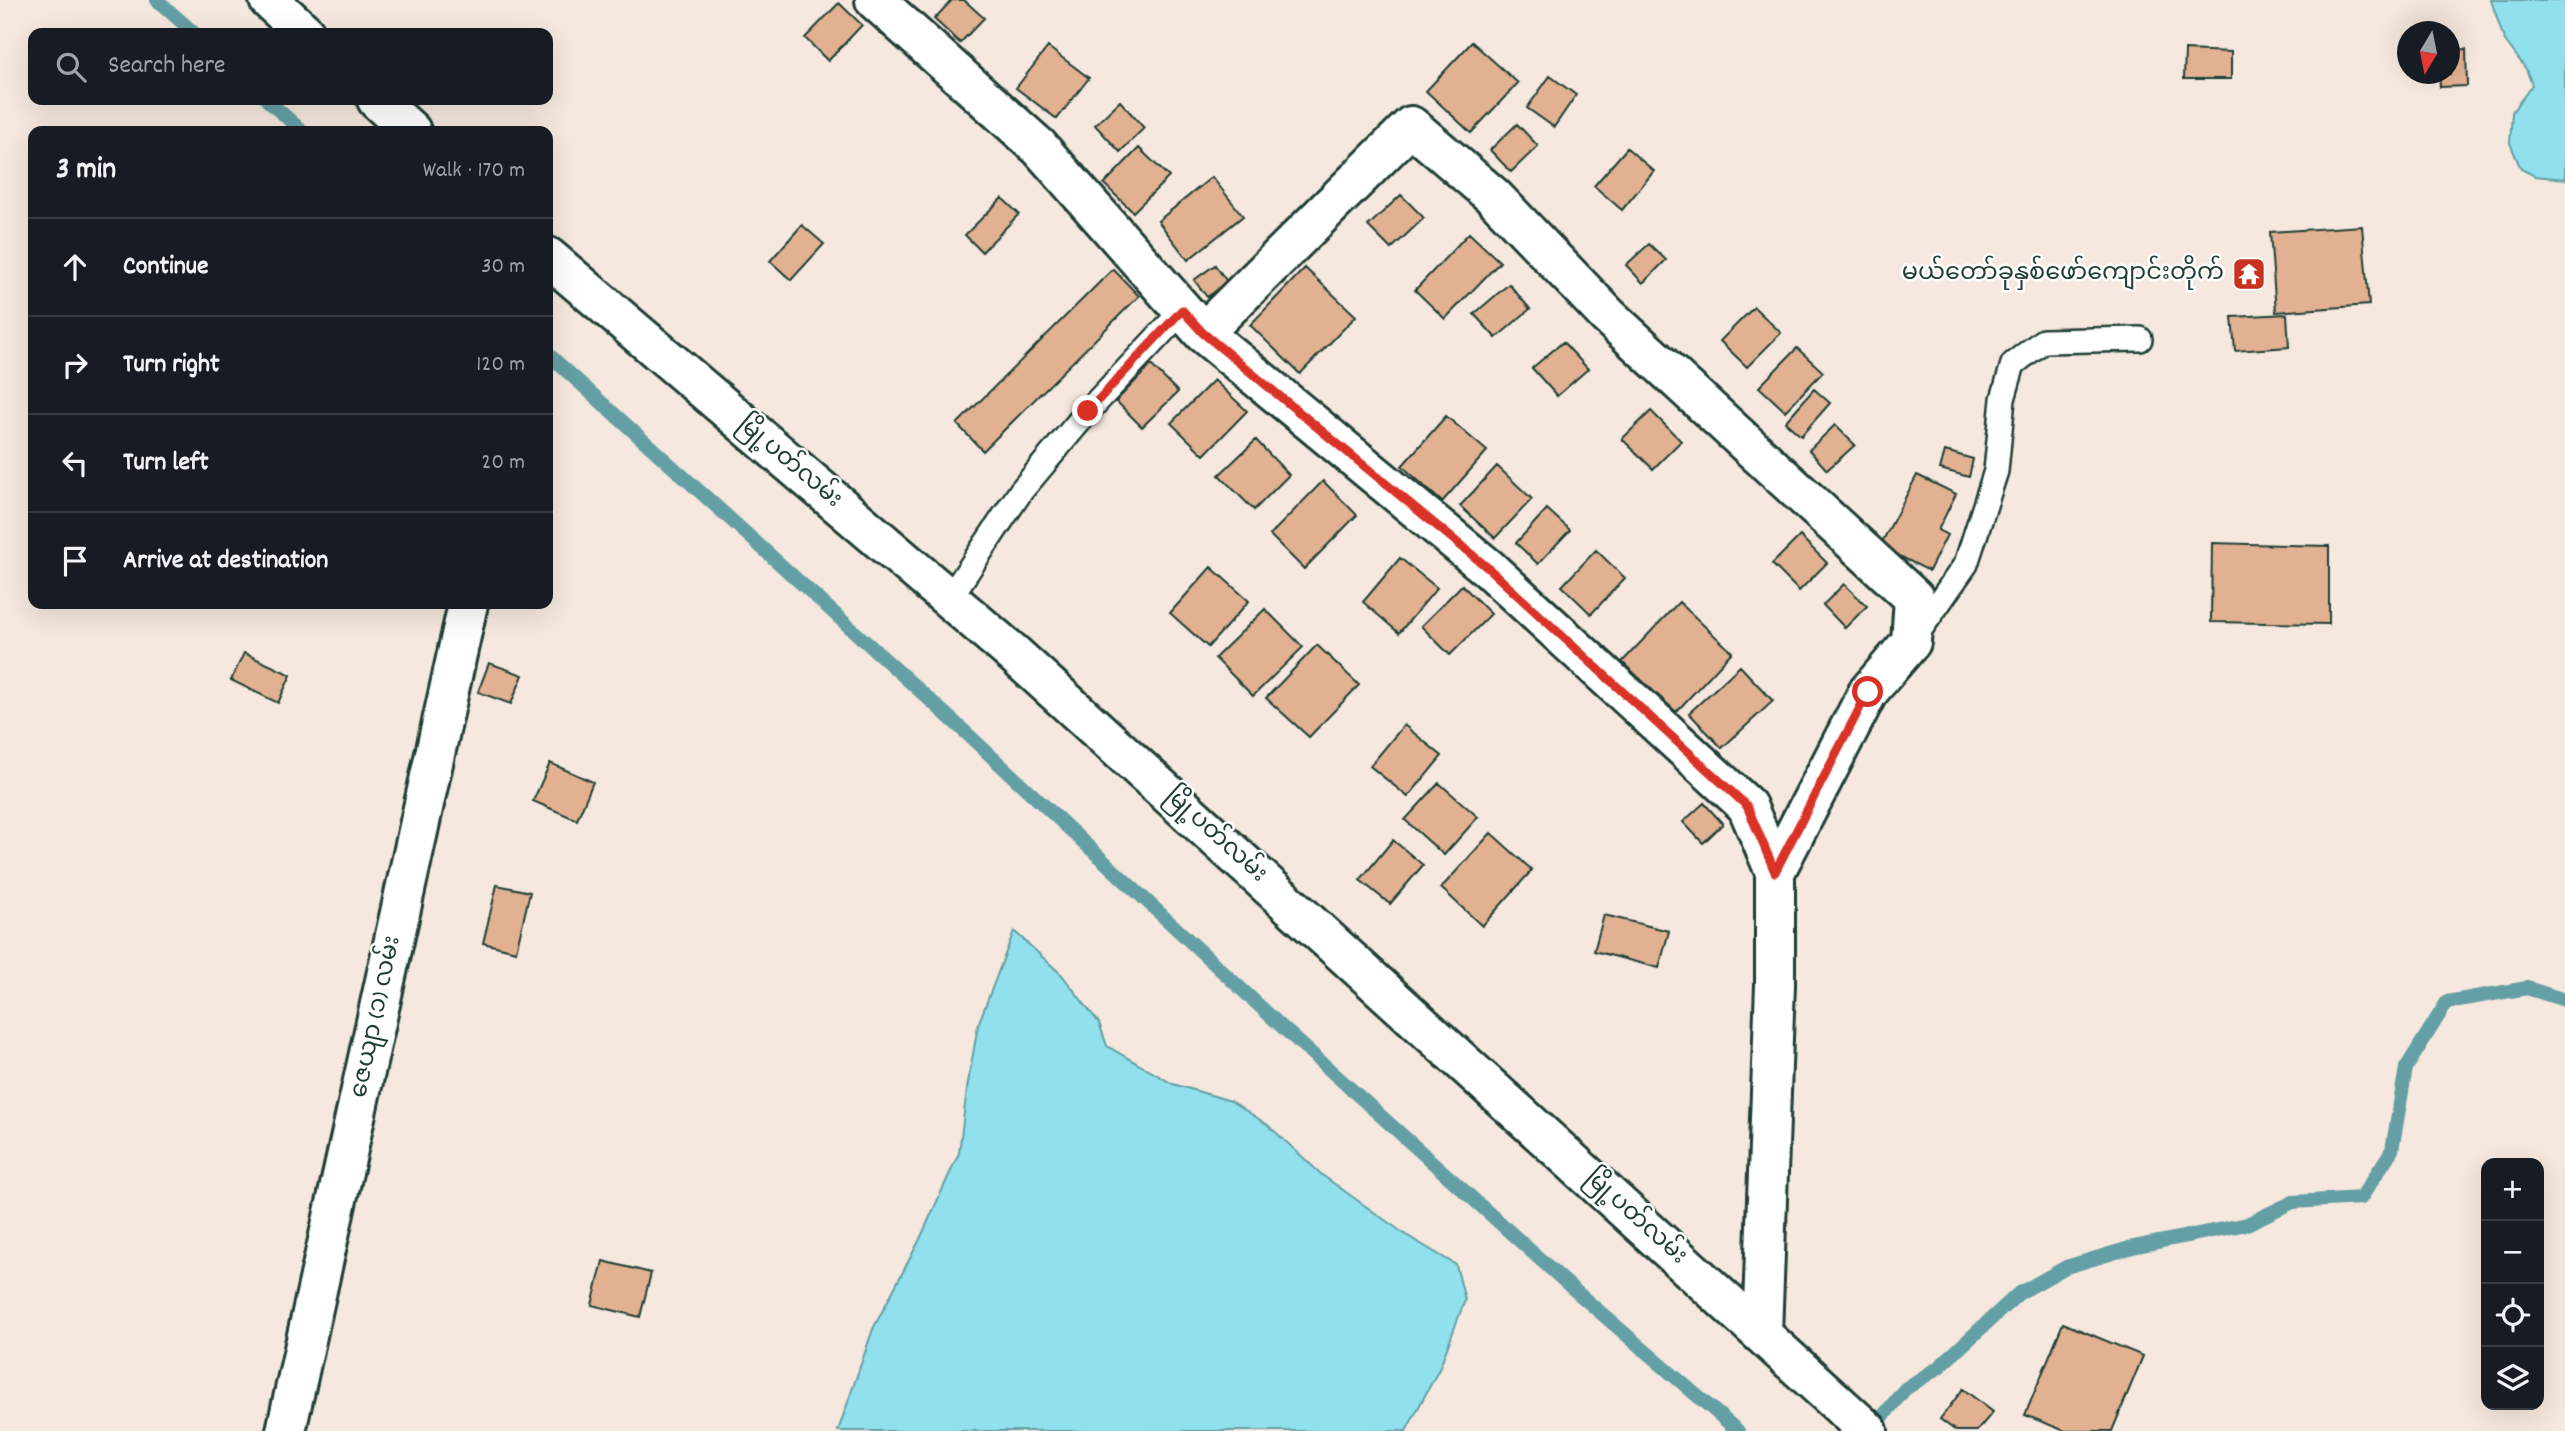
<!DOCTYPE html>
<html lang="en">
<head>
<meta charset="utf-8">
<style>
	body { margin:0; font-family:Dekko,"Noto Sans Myanmar",sans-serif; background:#242831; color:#f1f3f6 }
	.controls { position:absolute; right:21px; bottom:21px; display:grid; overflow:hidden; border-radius:14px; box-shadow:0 7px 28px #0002 }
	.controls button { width:63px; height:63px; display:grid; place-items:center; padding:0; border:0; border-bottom:2px solid #363941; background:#171b24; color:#f1f3f6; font:35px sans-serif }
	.compass { position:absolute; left:2397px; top:21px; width:63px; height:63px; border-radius:50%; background:#171b24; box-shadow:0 7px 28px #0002; rotate:190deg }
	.stop { position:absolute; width:21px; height:21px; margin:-16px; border:5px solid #d93025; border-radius:50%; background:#fff }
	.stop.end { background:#d93025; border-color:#fff; box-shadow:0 2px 7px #0008 }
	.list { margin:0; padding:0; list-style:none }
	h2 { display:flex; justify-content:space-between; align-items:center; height:91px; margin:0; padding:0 28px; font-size:30px }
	h2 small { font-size:23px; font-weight:400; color:#9ea1a6 }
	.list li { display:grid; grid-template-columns:46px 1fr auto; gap:21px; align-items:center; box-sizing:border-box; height:98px; padding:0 28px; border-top:2px solid #363941 }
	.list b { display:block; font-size:26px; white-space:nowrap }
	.list em { font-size:23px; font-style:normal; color:#9ea1a6 }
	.icon { flex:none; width:38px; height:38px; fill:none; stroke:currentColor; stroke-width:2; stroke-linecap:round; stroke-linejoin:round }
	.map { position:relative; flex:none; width:2565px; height:1431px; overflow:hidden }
	.search { position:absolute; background:#171b24; box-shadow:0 7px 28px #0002; left:28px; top:28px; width:525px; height:77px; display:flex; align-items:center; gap:18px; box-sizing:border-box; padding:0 24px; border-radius:14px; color:#9ea1a6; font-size:26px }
	.panel { position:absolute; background:#171b24; box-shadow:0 7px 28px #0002; left:28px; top:126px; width:525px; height:483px; border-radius:14px }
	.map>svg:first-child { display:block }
	.water { fill:#91e0ee; stroke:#639fa4; stroke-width:2 }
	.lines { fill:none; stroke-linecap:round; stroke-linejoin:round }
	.stream { stroke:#639fa4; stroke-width:14 }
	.building { fill:#e1b192; stroke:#1f3d34; stroke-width:2 }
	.service-casing { stroke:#1f3d34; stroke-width:28 }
	.minor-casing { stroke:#1f3d34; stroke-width:44 }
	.tertiary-casing { stroke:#1f3d34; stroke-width:44 }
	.secondary-casing { stroke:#1f3d34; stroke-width:44 }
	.service { stroke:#fff; stroke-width:23 }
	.minor { stroke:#fff; stroke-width:38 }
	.tertiary { stroke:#fff; stroke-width:38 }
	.secondary { stroke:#fff; stroke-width:38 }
	.route { stroke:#d93025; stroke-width:9 }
	.labels { text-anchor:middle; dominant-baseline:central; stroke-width:5; stroke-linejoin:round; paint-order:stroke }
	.poi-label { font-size:24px; fill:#1f3d34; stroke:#fff; text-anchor:end }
	.street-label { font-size:24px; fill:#1f3d34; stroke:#fff }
</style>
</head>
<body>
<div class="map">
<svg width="2565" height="1431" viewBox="0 0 2565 1431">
	<rect width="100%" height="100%" fill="#f6e8de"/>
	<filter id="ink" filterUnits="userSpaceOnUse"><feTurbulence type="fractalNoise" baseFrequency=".0143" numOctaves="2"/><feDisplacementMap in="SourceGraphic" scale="14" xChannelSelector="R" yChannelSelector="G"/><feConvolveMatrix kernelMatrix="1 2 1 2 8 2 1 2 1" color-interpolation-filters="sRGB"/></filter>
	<g filter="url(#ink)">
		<path class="water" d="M 2491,0 L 2565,0 L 2565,179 L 2535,176 L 2521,169 L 2510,143 L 2512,112 L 2532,85 L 2526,69 L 2504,39 Z
			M 1014,931 L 1062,975 L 1099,1023 L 1107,1046 L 1173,1084 L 1231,1101 L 1268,1125 L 1322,1175 L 1406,1235 L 1456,1265 L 1465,1300 L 1439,1369 L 1406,1431 L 838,1431 L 873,1329 L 920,1239 L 959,1153 L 967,1089 L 978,1025 Z"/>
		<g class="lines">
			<path class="stream" d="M 157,0 L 194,33
				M 267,100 L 302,131
				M 548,354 L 962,729 L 1281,1026 L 1572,1288 L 1738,1431
				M 1871,1431 L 1905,1389 L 1939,1367 L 2018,1294 L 2066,1267 L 2133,1247 L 2247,1224 L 2293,1202 L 2361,1198 L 2392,1150 L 2406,1068 L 2447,1002 L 2527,988 L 2565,1000"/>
		</g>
		<path class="building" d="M 952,0 L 964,0 L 984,18 L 960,43 L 934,19 Z
			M 839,3 L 862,25 L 828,61 L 805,38 Z
			M 1472,42 L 1518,83 L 1471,133 L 1426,91 Z
			M 1048,47 L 1089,78 L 1057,119 L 1016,88 Z
			M 2466,49 L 2467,86 L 2440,87 L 2439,74 L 2450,74 L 2450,50 Z
			M 2185,50 L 2231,52 L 2231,79 L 2184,79 Z
			M 1550,76 L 1576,95 L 1554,127 L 1527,108 Z
			M 1120,101 L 1144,128 L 1120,152 L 1095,125 Z
			M 1517,124 L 1538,146 L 1511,172 L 1490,150 Z
			M 1139,148 L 1169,177 L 1133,212 L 1104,184 Z
			M 1627,148 L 1654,171 L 1622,210 L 1594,186 Z
			M 1212,177 L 1243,216 L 1188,260 L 1158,221 Z
			M 1401,195 L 1424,218 L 1391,249 L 1368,226 Z
			M 1002,198 L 1019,214 L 982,252 L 965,235 Z
			M 802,225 L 824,244 L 791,280 L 770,261 Z
			M 2362,226 L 2369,305 L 2276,312 L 2270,232 Z
			M 1469,233 L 1500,262 L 1445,319 L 1415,290 Z
			M 1649,244 L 1666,260 L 1643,283 L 1626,265 Z
			M 1215,265 L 1228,283 L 1207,297 L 1194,280 Z
			M 1305,268 L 1356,316 L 1300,374 L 1250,325 Z
			M 1113,269 L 1139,296 L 983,451 L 957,424 Z
			M 1509,284 L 1530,309 L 1496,338 L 1474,314 Z
			M 1754,307 L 1781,333 L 1747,367 L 1720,341 Z
			M 2287,314 L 2289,347 L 2235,351 L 2232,317 Z
			M 1563,342 L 1588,369 L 1557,396 L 1532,368 Z
			M 1797,348 L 1823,372 L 1785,411 L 1759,387 Z
			M 1151,365 L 1178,392 L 1142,427 L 1116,401 Z
			M 1214,380 L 1247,411 L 1204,455 L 1171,423 Z
			M 1814,389 L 1830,403 L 1801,436 L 1785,422 Z
			M 1651,411 L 1681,441 L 1653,469 L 1622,439 Z
			M 1446,416 L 1487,451 L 1442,502 L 1402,466 Z
			M 1835,425 L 1855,445 L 1827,470 L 1809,450 Z
			M 1256,440 L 1289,475 L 1254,510 L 1219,475 Z
			M 1945,451 L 1973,459 L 1969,477 L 1940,469 Z
			M 1497,466 L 1532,499 L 1495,538 L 1460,506 Z
			M 1917,475 L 1956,494 L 1938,530 L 1947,535 L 1929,571 L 1880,546 Z
			M 1323,481 L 1357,515 L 1304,569 L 1270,535 Z
			M 1547,509 L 1570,530 L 1538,564 L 1516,543 Z
			M 1800,536 L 1827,563 L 1799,591 L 1772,564 Z
			M 2212,543 L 2329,546 L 2329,624 L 2211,622 Z
			M 1596,550 L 1625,578 L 1591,614 L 1562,586 Z
			M 1400,558 L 1437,588 L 1399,633 L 1363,602 Z
			M 1211,567 L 1249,601 L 1208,647 L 1170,613 Z
			M 1844,584 L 1867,606 L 1845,628 L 1823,605 Z
			M 1462,585 L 1491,614 L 1450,655 L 1421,626 Z
			M 1679,602 L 1732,652 L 1676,712 L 1622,662 Z
			M 1265,609 L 1303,647 L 1253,696 L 1215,658 Z
			M 1317,645 L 1359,685 L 1309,737 L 1266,698 Z
			M 244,653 L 291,675 L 278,703 L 231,680 Z
			M 489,663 L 523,675 L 511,704 L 478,692 Z
			M 1740,666 L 1773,701 L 1722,748 L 1689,713 Z
			M 1404,725 L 1442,756 L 1408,797 L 1370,766 Z
			M 550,763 L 593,782 L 577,820 L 533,801 Z
			M 1439,783 L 1478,817 L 1444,855 L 1405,820 Z
			M 1704,803 L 1723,824 L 1703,843 L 1683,822 Z
			M 1491,833 L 1532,870 L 1482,926 L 1441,888 Z
			M 1393,840 L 1423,865 L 1390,904 L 1360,880 Z
			M 497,885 L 530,892 L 516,951 L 483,943 Z
			M 1604,915 L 1669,931 L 1659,968 L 1594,951 Z
			M 603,1261 L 651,1273 L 640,1317 L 592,1305 Z
			M 2063,1323 L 2143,1356 L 2112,1431 L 2065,1431 L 2025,1415 Z
			M 1963,1389 L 1993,1412 L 1977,1431 L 1956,1431 L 1940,1419 Z"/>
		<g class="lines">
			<defs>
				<path id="service" d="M 949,599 L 1021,491 L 1088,411 L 1183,310
					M 1915,637 L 1966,564 L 1996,471 L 2003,399 L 2013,364 L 2043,341 L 2140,339"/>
				<path id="minor" d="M 875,0 L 1039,147 L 1203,333 L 1488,568 L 1747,806 L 1775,872
					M 1203,333 L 1411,126 L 1494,197 L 1608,316 L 1914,598 L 1911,642 L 1868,692 L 1775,872 L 1775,985 L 1762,1333"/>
				<path id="tertiary" d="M 286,1431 L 468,604"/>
				<path id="secondary" d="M 269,0 L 305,33
					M 377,100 L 411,131
					M 548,257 L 1015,655 L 1868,1431"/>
			</defs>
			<use href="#service" class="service-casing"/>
			<use href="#minor" class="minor-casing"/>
			<use href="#tertiary" class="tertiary-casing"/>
			<use href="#secondary" class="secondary-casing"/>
			<use href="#service" class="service"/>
			<use href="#minor" class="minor"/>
			<use href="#tertiary" class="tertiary"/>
			<use href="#secondary" class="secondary"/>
		</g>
	</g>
	<g class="lines" filter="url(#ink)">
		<path class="route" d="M 1088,411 L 1182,310 L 1203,333 L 1488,568 L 1747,806 L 1775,872 L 1868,692"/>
	</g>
	<defs>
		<symbol id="temple-square" viewBox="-11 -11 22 22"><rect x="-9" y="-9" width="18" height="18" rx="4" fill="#c8321e" stroke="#fff"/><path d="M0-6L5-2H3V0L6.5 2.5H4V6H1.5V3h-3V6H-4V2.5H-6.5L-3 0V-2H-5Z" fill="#fff"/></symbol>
	</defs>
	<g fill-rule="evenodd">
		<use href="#temple-square" x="2230" y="255" width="38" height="38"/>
	</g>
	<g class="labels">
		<g class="poi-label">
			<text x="2224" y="274">မယ်တော်ခုနှစ်ဖော်ကျောင်းတိုက်</text>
		</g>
		<g class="street-label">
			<text transform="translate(789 463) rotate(40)">မြို့ပတ်လမ်း</text>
			<text transform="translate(1215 836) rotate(42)">မြို့ပတ်လမ်း</text>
			<text transform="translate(377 1017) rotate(-78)">ဇေယျာ (၁) လမ်း</text>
			<text transform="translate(1635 1218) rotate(42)">မြို့ပတ်လမ်း</text>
		</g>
	</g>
</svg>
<div class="controls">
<button>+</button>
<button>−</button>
<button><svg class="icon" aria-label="locate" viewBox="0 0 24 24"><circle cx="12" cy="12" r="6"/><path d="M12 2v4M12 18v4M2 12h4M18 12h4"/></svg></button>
<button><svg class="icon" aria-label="layers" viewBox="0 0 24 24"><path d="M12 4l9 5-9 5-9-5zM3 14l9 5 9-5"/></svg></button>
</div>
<svg class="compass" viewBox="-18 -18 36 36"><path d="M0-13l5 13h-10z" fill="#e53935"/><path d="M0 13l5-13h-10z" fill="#9ea1a6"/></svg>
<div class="stop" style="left:1868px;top:692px"></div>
<div class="stop end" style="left:1088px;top:411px"></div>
<div class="search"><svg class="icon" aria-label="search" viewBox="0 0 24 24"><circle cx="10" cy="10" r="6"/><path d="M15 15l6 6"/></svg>Search here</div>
<section class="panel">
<h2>3 min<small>Walk · 170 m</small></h2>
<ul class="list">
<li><svg class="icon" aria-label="ahead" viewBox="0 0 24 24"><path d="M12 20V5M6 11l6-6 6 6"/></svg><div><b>Continue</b></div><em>30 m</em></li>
<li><svg class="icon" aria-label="right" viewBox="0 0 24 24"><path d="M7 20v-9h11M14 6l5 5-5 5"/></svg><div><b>Turn right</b></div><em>120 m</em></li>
<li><svg class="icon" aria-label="left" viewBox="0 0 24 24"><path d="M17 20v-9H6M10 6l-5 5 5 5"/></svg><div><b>Turn left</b></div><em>20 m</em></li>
<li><svg class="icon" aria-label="arrive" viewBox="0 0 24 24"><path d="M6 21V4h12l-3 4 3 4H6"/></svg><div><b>Arrive at destination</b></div></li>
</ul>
</section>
</div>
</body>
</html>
